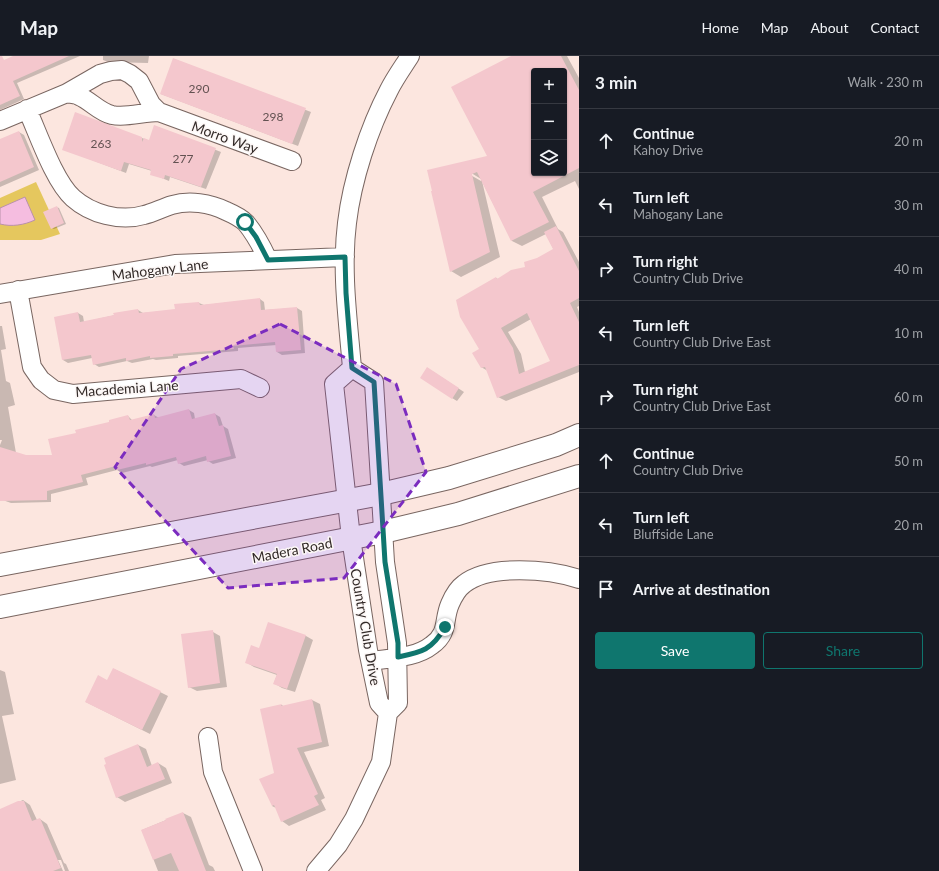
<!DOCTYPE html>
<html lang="en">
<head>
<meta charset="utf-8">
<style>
	body { margin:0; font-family:Lato,sans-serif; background:#242831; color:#f1f3f6 }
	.controls { position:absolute; right:12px; top:12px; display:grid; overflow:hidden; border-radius:4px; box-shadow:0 1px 3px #0004 }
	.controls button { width:36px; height:36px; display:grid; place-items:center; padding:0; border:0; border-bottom:1px solid #363941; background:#171b24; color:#f1f3f6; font:20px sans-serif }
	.stop { position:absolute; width:12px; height:12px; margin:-9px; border:3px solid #0f766e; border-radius:50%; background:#fff }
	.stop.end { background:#0f766e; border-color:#fff; box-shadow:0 1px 4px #0008 }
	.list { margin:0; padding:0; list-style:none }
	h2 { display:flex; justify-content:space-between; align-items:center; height:52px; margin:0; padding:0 16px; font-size:17px }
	h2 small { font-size:13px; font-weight:400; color:#9ea1a6 }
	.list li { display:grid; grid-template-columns:26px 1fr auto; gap:12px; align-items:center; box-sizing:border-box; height:64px; padding:0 16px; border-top:1px solid #363941 }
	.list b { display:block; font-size:15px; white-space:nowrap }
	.list p { margin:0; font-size:13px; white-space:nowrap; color:#9ea1a6 }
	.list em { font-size:13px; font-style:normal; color:#9ea1a6 }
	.actions { display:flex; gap:8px; padding:12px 16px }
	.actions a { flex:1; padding:9px 0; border:1px solid #0f766e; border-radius:4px; text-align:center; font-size:14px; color:#0f766e }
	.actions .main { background:#0f766e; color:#fff }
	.icon { flex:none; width:22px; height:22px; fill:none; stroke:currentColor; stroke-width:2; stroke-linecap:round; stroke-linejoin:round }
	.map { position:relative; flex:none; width:579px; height:815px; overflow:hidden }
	header { display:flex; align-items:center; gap:24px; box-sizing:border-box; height:56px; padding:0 20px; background:#171b24; border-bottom:1px solid #363941 }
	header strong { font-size:19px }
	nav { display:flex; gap:22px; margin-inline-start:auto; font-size:14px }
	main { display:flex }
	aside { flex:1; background:#171b24 }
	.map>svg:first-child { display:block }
	.green { fill:#e5c75e }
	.water { fill:#f5bde0; stroke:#ba91a9 }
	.shadow { fill:#0003; fill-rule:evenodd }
	.building { fill:#f4c7cd; fill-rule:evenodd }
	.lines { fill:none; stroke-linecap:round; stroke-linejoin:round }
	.minor-casing { stroke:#796661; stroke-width:20 }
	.major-casing { stroke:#796661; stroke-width:24 }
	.minor { stroke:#fff; stroke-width:18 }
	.major { stroke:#fff; stroke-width:22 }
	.route { stroke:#0f766e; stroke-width:5 }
	.marked { fill:#7b2cbf; fill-opacity:0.2; stroke:#7b2cbf; stroke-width:3; stroke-dasharray:8 5; stroke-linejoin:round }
	.labels { text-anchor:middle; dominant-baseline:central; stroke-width:3; stroke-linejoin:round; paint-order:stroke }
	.number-label { font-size:12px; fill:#625151 }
	.street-label { font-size:14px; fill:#322a28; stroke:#fcf7f6 }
</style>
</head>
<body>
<header>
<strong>Map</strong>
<nav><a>Home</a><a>Map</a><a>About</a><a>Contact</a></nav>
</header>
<main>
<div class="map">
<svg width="579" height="815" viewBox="0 0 579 815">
	<rect width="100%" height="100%" fill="#fce6df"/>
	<path class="green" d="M 36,126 L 60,178 L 41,184 L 0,184 L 0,142 Z"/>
	<path class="water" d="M 25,141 L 35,164 C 24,169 12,171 0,168 L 0,152 Z"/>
	<path class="shadow" d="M 16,0 L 80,0 L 17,27 L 24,43 L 0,54 L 0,7 Z
		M 103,0 L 149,0 L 148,7 L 108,6 L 103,4 Z
		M 513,0 L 567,0 L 579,22 L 579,133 L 575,125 L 542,141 L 558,173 L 563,176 L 579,206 L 579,250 L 577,251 L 579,256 L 579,316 L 506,345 L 498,341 L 488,315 L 481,311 L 480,293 L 496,222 L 498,223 L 526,212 L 554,194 L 546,178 L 522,190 L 512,185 L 482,125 L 500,201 L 461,221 L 451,215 L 432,136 L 489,100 ZM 534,15 L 564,15 L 564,117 L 534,117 ZM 468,115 L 481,123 L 481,125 L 467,117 ZM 531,263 L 552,306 L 525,316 L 521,298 L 508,276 Z
		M 174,3 L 311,56 L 298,90 L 161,38 Z
		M 155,70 L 221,96 L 206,133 L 170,121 L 169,125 L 152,118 L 152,115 L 129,108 L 126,117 L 63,93 L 142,82 L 150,85 Z
		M 19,76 L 24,79 L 39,114 L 0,131 L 0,84 Z
		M 56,151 L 59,152 L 66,168 L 54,173 L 52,172 Z
		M 260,243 L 264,246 L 265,254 L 297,252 L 302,255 L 305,297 L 282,299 L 277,296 L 277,289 L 238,292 L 238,295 L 178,300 L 178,302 L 156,304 L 153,303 L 132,307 L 127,305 L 99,311 L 94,308 L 92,302 L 68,307 L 63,304 L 78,257 L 83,260 L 84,266 L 138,254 L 143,257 L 176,254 L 175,249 L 199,247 L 204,249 Z
		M 0,270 L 2,270 L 6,293 L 1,294 L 6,325 L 10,327 L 15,349 L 8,351 L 16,397 L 26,400 L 53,400 L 77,378 L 128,360 L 133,365 L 154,359 L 159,362 L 189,354 L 194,357 L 195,363 L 215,358 L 220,361 L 223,370 L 228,373 L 236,402 L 213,408 L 208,405 L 208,404 L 184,410 L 179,407 L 178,404 L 152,411 L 150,410 L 122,417 L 117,414 L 86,422 L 88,429 L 51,438 L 51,446 L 11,447 L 0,443 L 0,389 L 2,384 L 0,384 Z
		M 432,315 L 464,336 L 457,345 L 452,342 Z
		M 269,567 L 306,580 L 313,584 L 295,636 L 282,632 L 274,627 L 277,619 L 254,611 L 246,606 L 260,593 Z
		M 213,576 L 220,580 L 227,631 L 197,635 L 189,631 Z
		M 114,613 L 168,640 L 150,678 L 86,646 L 108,626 Z
		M 0,614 L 5,616 L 14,658 L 2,660 L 16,724 L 0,728 Z
		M 312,644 L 320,648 L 329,690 L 304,696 L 325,742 L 321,744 L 326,754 L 289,770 L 282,765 L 276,752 L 272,750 L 276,717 L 261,654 L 282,649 L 284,651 Z
		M 138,689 L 146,693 L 152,710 L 158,707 L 166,712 L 172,727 L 125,746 L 117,741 Z
		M 23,744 L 30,749 L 37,764 L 40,763 L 47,768 L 64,807 L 66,808 L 69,815 L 65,815 L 61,804 L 58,804 L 63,815 L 0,815 L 0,754 Z
		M 183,757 L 191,761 L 209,809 L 213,811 L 215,815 L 158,815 L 142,774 Z"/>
	<path class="building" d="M 0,0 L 2,0 L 4,4 L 13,0 L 69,0 L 13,25 L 20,40 L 0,49 Z
		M 511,0 L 561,0 L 579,34 L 579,112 L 533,136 L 549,166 L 511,185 L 477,116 L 472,118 L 490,196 L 450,216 L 431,135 L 432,135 L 427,114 L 487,100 L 451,31 ZM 534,15 L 564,15 L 564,117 L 534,117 Z
		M 173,2 L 306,52 L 292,88 L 160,38 Z
		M 75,56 L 142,81 L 142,86 L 144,82 L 149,84 L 154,69 L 216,92 L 201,131 L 165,119 L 164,123 L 150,119 L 151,114 L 124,106 L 121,115 L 62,94 Z
		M 19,75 L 34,111 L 0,126 L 0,83 Z
		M 57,150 L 64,167 L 51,173 L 43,156 Z
		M 556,170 L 579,215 L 579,242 L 570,247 L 579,266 L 579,309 L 497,342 L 485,311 L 481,312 L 472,297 L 479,293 L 460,261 L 456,244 L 496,221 L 497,223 L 511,214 L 525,211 L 524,206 L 537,202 L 553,193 L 544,176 ZM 527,257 L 550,305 L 519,318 L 513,292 L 501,272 Z
		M 260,242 L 261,254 L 297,251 L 301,294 L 276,296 L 275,286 L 233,290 L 234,293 L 173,298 L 173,300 L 150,302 L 150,300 L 126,305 L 126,302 L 93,309 L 91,299 L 62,304 L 54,261 L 78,256 L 80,266 L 114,259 L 113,257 L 138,253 L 139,257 L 175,253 L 174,248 L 199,246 L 200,249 Z
		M 427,311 L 459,332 L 452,343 L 420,322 Z
		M 189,353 L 192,363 L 215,357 L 219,370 L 223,369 L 231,400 L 207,406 L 206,400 L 178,408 L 176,401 L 146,409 L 146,407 L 117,414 L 116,410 L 81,419 L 83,426 L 47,435 L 47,444 L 0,445 L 0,391 L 26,399 L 52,399 L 48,383 L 76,377 L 75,374 L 109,366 L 109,364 L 128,359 L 130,364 L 154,358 L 155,362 Z
		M 268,566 L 306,579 L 287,633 L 273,628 L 277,618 L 245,607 L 251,589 L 259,592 Z
		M 213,574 L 220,627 L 188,632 L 181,578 Z
		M 113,612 L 161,635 L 142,674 L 85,646 L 98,619 L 107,624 Z
		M 312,643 L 322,686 L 297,692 L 318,738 L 314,740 L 319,749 L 281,766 L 274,749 L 272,750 L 259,723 L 274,717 L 260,653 L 282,648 L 281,650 Z
		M 138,688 L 147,711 L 158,706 L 165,723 L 116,742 L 104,709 L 106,708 L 104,702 Z
		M 18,745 L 24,745 L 32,765 L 40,762 L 61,812 L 53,815 L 0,815 L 0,753 Z
		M 183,756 L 206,815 L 179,815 L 171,797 L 153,804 L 141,774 L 166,764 L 165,763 Z"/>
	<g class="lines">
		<defs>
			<path id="minor" d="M 67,37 C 71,38 76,38 79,40 C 91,45 99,56 112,59 C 127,62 143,56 159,56 L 292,105
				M 27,53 C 38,77 54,125 73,142 C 91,158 120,166 144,159 C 153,157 162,152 172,149 C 189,144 210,147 226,155 C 233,158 241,162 246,167 C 255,178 262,191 268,204
				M 0,65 L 67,37 L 100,18 L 111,15 L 122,14 L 130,18 L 139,25 L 151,48 L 159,56
				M 18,234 L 32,311 L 41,324 L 54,334 L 73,338 L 241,323 L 260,332
				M 0,238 L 175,208 L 345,201
				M 352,312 L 334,328 L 351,482 L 368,594 L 379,647 L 388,657
				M 352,312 C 348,264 341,215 347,167 C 352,124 369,72 389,34 C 395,22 403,11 410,0
				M 371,605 C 390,602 416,602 432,589 C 449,577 443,564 450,548 C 453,541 457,533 464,528 C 489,508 549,513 579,523
				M 208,681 L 213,716 L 253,815
				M 316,815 L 338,789 L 354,763 L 381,706 L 388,657 L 398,647 L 397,587 L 385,506 L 374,326 L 352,312"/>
			<path id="major" d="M 0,509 L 381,438 L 449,422 L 556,389 L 579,379
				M 0,551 L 383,476 L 458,458 L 579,420"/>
		</defs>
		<use href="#minor" class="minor-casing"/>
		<use href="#major" class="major-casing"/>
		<use href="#minor" class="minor"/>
		<use href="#major" class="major"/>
	</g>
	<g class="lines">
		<path class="route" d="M 245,166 L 256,181 L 268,204 L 345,201 L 346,237 L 352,312 L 374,326 L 385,506 L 398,587 L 398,601 C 422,596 432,594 445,571"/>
	</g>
	<path class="marked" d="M 280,268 L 396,328 L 426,416 L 344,522 L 228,532 L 115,411 L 181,313 Z"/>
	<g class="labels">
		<g class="number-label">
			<text x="199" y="32">290</text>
			<text x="273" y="60">298</text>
			<text x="101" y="87">263</text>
			<text x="183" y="102">277</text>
		</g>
		<g class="street-label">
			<text transform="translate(225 81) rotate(20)">Morro Way</text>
			<text transform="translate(160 213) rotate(-7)">Mahogany Lane</text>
			<text transform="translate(127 332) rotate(-4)">Macademia Lane</text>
			<text transform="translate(292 494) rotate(-11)">Madera Road</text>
			<text transform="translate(366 571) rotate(80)">Country Club Drive</text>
		</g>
	</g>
</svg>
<div class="controls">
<button>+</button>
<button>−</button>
<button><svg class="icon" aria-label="layers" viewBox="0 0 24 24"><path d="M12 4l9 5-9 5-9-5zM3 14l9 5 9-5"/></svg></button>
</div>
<div class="stop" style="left:245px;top:166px"></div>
<div class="stop end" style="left:445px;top:571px"></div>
</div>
<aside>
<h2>3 min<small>Walk · 230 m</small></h2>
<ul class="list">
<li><svg class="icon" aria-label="ahead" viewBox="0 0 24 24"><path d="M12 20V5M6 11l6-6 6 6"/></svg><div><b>Continue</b><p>Kahoy Drive</p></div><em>20 m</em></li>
<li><svg class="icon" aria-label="left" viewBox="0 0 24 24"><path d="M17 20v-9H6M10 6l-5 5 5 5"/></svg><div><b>Turn left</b><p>Mahogany Lane</p></div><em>30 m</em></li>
<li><svg class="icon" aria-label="right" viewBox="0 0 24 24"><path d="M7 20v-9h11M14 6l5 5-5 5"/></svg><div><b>Turn right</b><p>Country Club Drive</p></div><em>40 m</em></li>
<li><svg class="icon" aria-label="left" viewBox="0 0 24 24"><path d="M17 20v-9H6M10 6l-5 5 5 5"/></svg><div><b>Turn left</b><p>Country Club Drive East</p></div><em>10 m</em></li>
<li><svg class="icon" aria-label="right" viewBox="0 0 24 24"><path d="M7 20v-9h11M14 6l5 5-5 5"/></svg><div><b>Turn right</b><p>Country Club Drive East</p></div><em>60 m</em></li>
<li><svg class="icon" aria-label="ahead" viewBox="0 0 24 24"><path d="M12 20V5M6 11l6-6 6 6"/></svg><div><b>Continue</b><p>Country Club Drive</p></div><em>50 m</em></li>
<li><svg class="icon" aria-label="left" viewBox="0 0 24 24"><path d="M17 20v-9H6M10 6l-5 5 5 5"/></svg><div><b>Turn left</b><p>Bluffside Lane</p></div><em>20 m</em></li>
<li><svg class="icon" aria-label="arrive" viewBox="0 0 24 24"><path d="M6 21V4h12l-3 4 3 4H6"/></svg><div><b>Arrive at destination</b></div></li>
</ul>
<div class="actions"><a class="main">Save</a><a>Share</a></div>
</aside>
</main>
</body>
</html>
